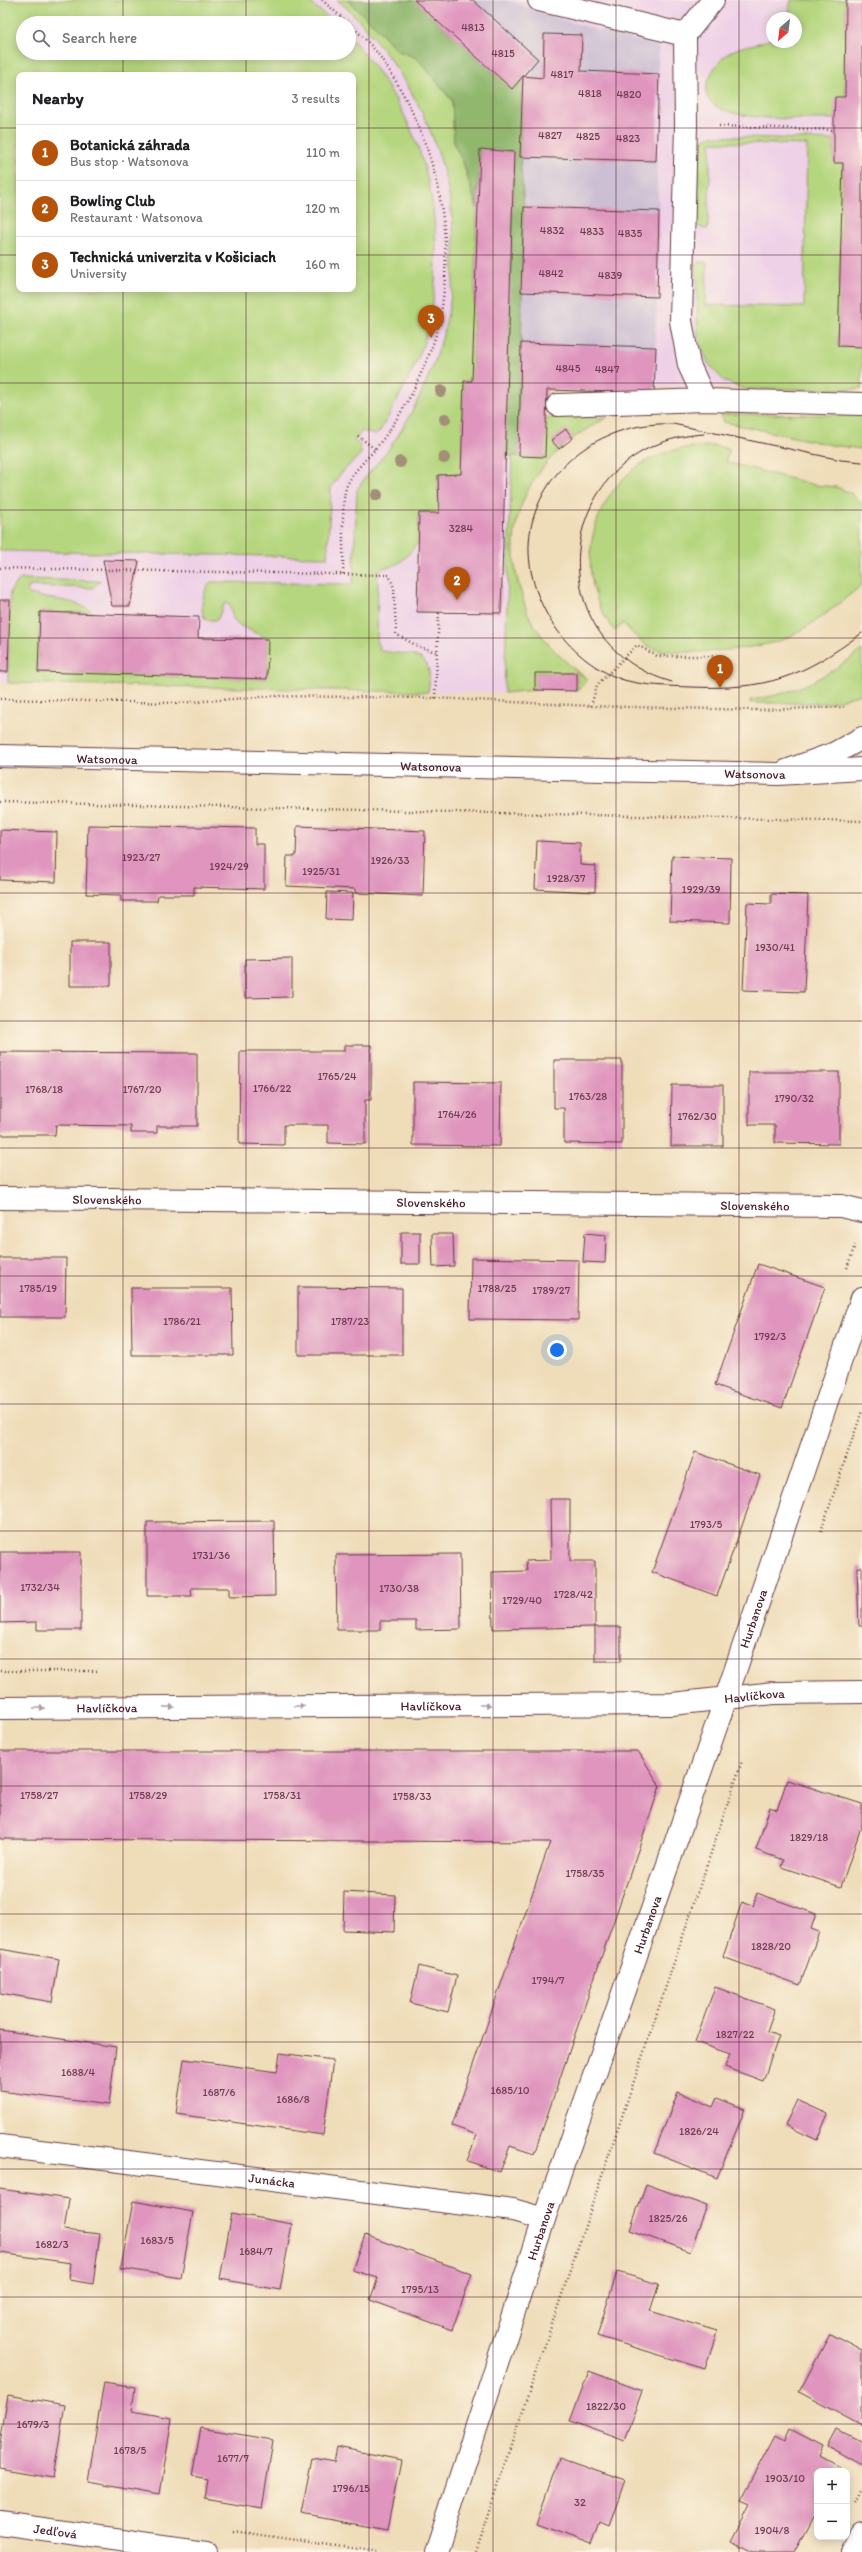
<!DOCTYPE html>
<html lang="en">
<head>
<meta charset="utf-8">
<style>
	body { margin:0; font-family:Itim,sans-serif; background:#f2f2f2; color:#202124 }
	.controls { position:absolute; right:12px; bottom:12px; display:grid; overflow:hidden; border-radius:8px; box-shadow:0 2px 10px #0003 }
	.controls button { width:36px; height:36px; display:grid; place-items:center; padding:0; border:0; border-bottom:1px solid #e0e0e0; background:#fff; color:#202124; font:20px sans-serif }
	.compass { position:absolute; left:766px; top:12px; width:36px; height:36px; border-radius:50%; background:#fff; box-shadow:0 2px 10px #0003; rotate:208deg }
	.you { position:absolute; left:557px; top:1350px; width:14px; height:14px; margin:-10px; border:3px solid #fff; border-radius:50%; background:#1a73e8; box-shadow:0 0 0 6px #1a73e833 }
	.badge { display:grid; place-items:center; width:26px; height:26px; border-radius:50%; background:#b45309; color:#fff; font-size:13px; font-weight:700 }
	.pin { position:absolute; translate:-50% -33px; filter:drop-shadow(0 1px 2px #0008) }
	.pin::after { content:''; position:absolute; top:21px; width:14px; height:12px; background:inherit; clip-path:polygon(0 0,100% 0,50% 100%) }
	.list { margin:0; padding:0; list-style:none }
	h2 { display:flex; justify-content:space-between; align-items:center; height:52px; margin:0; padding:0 16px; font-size:17px }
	h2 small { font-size:13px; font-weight:400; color:#757577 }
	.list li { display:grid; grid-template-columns:26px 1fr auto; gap:12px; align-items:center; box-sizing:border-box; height:56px; padding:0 16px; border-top:1px solid #e0e0e0 }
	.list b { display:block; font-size:15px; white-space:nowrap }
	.list p { margin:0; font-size:13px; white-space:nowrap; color:#757577 }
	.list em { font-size:13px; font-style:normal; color:#757577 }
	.icon { flex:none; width:22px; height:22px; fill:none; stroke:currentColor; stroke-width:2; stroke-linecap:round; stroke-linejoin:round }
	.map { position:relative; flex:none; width:862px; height:2552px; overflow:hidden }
	.search { position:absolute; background:#fff; box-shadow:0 2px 10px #0003; left:16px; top:16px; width:340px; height:44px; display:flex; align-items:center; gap:10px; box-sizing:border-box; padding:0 14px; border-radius:22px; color:#757577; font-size:15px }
	.panel { position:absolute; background:#fff; box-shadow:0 2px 10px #0003; left:16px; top:72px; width:340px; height:220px; border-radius:8px }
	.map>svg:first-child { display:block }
	.built { fill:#eed0e7; fill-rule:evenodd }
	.industrial { fill:#ccbed3 }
	.green { fill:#b5d67e; stroke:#807a54; fill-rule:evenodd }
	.forest { fill:#90b76d; stroke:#6d6b4c }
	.building { fill:#df95be }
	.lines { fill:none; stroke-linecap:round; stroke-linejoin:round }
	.service-casing { stroke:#633c40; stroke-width:24 }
	.minor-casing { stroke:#633c40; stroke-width:24 }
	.tertiary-casing { stroke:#633c40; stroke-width:24 }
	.path { stroke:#633c40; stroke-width:2.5; stroke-dasharray:1 3; stroke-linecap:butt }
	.service { stroke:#fff; stroke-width:22 }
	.minor { stroke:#fff; stroke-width:22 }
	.tertiary { stroke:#fff; stroke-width:22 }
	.tram { stroke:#4a1f2b; stroke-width:1 }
	.tree { fill:#a38e77 }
	.oneway { fill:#ae9aa0 }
	.grid { fill:none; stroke:#4a1f2b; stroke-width:1; stroke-opacity:0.55 }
	.labels { text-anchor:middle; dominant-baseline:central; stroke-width:3; stroke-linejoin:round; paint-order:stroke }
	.number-label { font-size:11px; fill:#6f3c50 }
	.street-label { font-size:13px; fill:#4a1f2b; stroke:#fcf5e5 }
</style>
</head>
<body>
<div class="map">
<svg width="862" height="2552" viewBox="0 0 862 2552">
	<rect width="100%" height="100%" fill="#fcf5e5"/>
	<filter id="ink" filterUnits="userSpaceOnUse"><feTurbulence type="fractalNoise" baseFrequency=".025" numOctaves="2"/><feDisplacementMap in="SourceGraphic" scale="8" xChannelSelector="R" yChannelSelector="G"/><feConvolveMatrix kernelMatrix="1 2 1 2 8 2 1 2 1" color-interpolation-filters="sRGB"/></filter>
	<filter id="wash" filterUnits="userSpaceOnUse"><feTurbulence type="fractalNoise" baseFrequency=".012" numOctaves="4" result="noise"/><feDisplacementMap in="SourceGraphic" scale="16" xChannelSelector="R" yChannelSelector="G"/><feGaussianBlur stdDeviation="0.9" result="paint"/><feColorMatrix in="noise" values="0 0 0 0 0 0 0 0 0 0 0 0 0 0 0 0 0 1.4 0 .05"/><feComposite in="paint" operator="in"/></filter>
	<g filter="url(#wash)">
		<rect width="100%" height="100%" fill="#efddba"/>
		<path class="built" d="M 0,0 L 862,0 L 862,389 L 660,387 L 521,390 L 514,399 L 504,693 L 0,683 ZM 772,18 L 796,18 L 796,42 L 772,42 ZM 23,23 L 349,23 L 349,53 L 23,53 ZM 19,75 L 353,75 L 353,289 L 19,289 Z"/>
		<path class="industrial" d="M 414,0 L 507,0 L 563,20 L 659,47 L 656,161 L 659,211 L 654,393 L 547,390 L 515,398 L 522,209 L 477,208 L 480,149 L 516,93 Z"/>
		<path class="green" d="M 0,0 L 307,0 L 335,23 L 23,23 L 23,53 L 349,53 L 349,36 C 407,101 436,168 436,255 C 436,288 432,323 420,353 C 409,380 394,406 380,431 L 375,435 L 362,431 L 354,441 L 360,445 L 361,454 L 341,473 L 331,488 L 327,557 L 0,551 ZM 19,75 L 353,75 L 353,289 L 19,289 Z
			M 337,0 L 347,0 L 375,26 L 398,51 L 417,57 L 452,101 L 454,144 L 463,162 L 477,208 L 472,381 L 464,381 L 461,474 L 438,475 L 439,513 L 419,513 L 418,543 C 412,549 405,560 397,564 C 390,568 384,566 378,571 L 377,643 L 381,651 C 410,656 436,649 428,692 L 8,683 L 10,592 L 15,584 L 21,579 L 100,581 L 93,588 L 29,586 L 27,593 C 48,601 77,598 93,613 L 40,612 L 38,672 L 267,679 L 268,639 L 237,624 L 233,618 L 229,603 L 225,603 L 217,620 L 206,620 C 198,610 203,590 211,582 L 353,584 L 357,490 C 366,474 380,462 390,447 C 403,429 414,409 423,389 C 476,277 460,151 386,54 C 372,35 356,14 337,0 Z
			M 791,0 L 846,0 L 845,97 L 834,119 C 810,118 695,126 707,85 C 711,71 718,61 729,53 C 742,44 758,46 772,38 L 772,42 L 796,42 L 796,18 L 788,18 Z
			M 712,136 L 834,140 L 834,162 L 843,163 L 838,346 L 862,347 L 862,389 L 744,389 L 724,381 L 708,363 L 698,337 L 696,265 L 699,262 L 707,262 L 706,305 L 804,307 L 807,145 L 711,142 L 708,229 L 701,228 L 697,225 L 699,147 L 701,140 Z
			M 721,414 L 862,415 L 862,449 L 831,445 L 724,422 Z
			M 571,416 L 607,418 C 540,450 497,513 520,589 C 523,599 526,611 531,620 C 546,645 565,662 587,679 L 577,691 L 577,673 L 535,673 L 535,690 L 504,693 L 512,456 L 544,457 L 546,418 Z
			M 715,446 L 729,449 L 726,462 L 815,485 L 837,487 L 852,494 L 862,504 L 862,585 C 837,605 811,628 782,640 C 757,649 673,658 650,647 C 639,641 631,632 623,623 L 615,631 C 575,582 585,508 634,469 C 658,451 686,446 715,446 Z
			M 862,650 L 862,694 L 828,703 L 750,703 L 750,700 C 797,694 825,677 862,650 Z"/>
		<path class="forest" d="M 347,0 L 414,0 L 497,75 L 523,76 L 520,157 L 524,207 L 519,456 L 505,456 L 514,152 L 480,150 L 477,208 L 463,162 L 454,144 L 452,100 L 417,58 L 398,51 L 375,26 Z"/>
		<g id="blocks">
			<path class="building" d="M 414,0 L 473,0 L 538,59 L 512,89 Z
				M 846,0 L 862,0 L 862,347 L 838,346 L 843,163 L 834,163 L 834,119 L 835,97 L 845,97 Z
				M 544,34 L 582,35 L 581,71 L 659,74 L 656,161 L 520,157 L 523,76 L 543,78 Z
				M 480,149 L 514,152 L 501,613 L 417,612 L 419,513 L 439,513 L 438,475 L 461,474 L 464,381 L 472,381 Z
				M 524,207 L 659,211 L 657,297 L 521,292 Z
				M 521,343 L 656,347 L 654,393 L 547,390 L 545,457 L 519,456 Z
				M 566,429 L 573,438 L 559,449 L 551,440 Z
				M 103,560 L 139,561 L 130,606 L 112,606 Z
				M 0,600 L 10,600 L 8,672 L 0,672 Z
				M 40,612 L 199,617 L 198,638 L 268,639 L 267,679 L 38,672 Z
				M 535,673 L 577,673 L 577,691 L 535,690 Z
				M 88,825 L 255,828 L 255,844 L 264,844 L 264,889 L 194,887 L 194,895 L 158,895 L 157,901 L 121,901 L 121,895 L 86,894 Z
				M 297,826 L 425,831 L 423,896 L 355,893 L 355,889 L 286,886 L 287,856 L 296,856 Z
				M 0,830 L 57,832 L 56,882 L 0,880 Z
				M 537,841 L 580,843 L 580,865 L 596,866 L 595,892 L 535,889 Z
				M 672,856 L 731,858 L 730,923 L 670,921 Z
				M 327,892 L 353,893 L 352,920 L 326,919 Z
				M 771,894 L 808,895 L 804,992 L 743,990 L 747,903 L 771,904 Z
				M 70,942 L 111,942 L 111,986 L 70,986 Z
				M 292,958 L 292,997 L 245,998 L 245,959 Z
				M 344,1045 L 371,1045 L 371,1100 L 365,1100 L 365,1144 L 328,1143 L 328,1125 L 284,1125 L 284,1145 L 239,1144 L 240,1051 L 344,1051 Z
				M 0,1052 L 197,1053 L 197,1126 L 157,1126 L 157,1133 L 131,1133 L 131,1126 L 56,1125 L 55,1135 L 0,1135 Z
				M 554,1060 L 622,1060 L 622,1144 L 564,1143 L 564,1108 L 554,1108 Z
				M 749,1072 L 839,1072 L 839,1144 L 775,1143 L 775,1125 L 749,1125 Z
				M 413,1082 L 501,1083 L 500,1146 L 413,1145 Z
				M 672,1085 L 723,1085 L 723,1146 L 671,1146 Z
				M 401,1232 L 420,1232 L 420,1264 L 401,1264 Z
				M 585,1233 L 606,1235 L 605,1263 L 583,1262 Z
				M 432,1234 L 453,1234 L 454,1266 L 433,1267 Z
				M 0,1258 L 66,1258 L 65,1317 L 0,1317 Z
				M 471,1258 L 579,1260 L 578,1320 L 470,1319 Z
				M 758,1264 L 825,1287 L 782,1408 L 715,1385 Z
				M 298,1287 L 402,1288 L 402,1355 L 298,1355 Z
				M 131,1288 L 232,1288 L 233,1355 L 132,1355 Z
				M 695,1452 L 760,1475 L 717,1596 L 652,1572 Z
				M 550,1499 L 570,1499 L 570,1561 L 595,1561 L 595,1627 L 493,1629 L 492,1572 L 527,1571 L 526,1561 L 551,1560 Z
				M 274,1521 L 275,1596 L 229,1597 L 229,1588 L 191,1588 L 192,1596 L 147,1596 L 147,1522 Z
				M 0,1552 L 81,1552 L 81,1630 L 37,1630 L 37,1622 L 0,1623 Z
				M 460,1554 L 461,1629 L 416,1630 L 416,1621 L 380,1621 L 380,1630 L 337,1630 L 336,1555 Z
				M 857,1567 L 862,1567 L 862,1626 L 859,1626 Z
				M 595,1627 L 621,1627 L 621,1661 L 595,1661 Z
				M 0,1751 L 638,1751 L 660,1786 L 534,2154 L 510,2146 L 500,2172 L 467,2161 L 477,2135 L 452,2126 L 550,1842 L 0,1839 Z
				M 787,1780 L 862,1804 L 862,1824 L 841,1887 L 781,1867 L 783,1860 L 756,1850 L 770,1807 L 777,1810 Z
				M 344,1892 L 395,1895 L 394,1932 L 343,1930 Z
				M 757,1893 L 816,1914 L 811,1929 L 819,1932 L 800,1985 L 723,1957 L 742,1902 L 753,1906 Z
				M 0,1949 L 59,1959 L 52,2002 L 0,1993 Z
				M 419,1966 L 457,1976 L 448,2012 L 410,2003 Z
				M 715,1987 L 775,2009 L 767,2032 L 779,2036 L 763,2081 L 725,2067 L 730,2054 L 695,2042 Z
				M 0,2030 L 116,2047 L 109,2105 L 0,2091 Z
				M 280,2053 L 333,2060 L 323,2135 L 176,2114 L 184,2059 L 277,2072 Z
				M 678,2092 L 713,2107 L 717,2098 L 745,2109 L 717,2178 L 654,2153 Z
				M 797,2100 L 828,2114 L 817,2140 L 785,2125 Z
				M 646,2184 L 707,2206 L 690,2252 L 630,2230 Z
				M 0,2189 L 69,2199 L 64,2230 L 100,2234 L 93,2284 L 69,2280 L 71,2263 L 0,2253 Z
				M 133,2201 L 193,2212 L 181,2278 L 121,2268 Z
				M 232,2213 L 292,2224 L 280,2290 L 220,2279 Z
				M 365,2235 L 472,2274 L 452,2330 L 370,2300 L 378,2278 L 352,2270 Z
				M 617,2272 L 659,2284 L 650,2311 L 717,2331 L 705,2369 L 597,2336 Z
				M 830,2334 L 862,2351 L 862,2426 L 799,2392 Z
				M 589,2371 L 642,2391 L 624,2441 L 570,2421 Z
				M 104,2382 L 135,2387 L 132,2411 L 172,2418 L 160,2494 L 88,2481 Z
				M 8,2395 L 65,2405 L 53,2478 L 0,2469 L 0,2443 Z
				M 201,2428 L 273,2440 L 262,2509 L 205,2499 L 208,2479 L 192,2476 Z
				M 790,2429 L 823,2446 L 819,2456 L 839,2467 L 837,2471 L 817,2471 L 817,2510 L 795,2552 L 753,2552 L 731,2541 L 750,2505 L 741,2501 L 776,2435 L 785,2440 Z
				M 837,2429 L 862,2442 L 862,2465 L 828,2446 Z
				M 337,2447 L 401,2460 L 387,2530 L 301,2514 L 312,2458 L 334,2462 Z
				M 559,2458 L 625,2481 L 609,2526 L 600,2522 L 592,2544 L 536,2524 Z"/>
		</g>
	</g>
	<g filter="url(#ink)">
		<use href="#blocks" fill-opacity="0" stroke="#633c40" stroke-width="1"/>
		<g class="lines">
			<defs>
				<path id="service" d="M 539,0 L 685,35
					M 705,400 L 689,365 L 681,321 L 686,125 L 685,35 L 713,0
					M 558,405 L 705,400 L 862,404"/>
				<g id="minor">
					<path d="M 786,771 L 835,753 L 862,738"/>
					<path id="s1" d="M 0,1198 L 841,1206 L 862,1211"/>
					<path id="s2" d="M 0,1708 L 672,1704 L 774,1693 L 862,1692"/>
					<path id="s3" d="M 0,2146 L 513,2210 L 544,2219"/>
					<path id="s4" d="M 0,2523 L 206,2552"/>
					<path id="s5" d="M 436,2552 L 544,2219 L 718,1721 L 862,1298"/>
					<path d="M 853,2552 L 862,2535"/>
				</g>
				<g id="tertiary">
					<path id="s6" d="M 0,756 L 778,774 L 862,769"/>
				</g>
			</defs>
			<use href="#service" class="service-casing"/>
			<use href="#minor" class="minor-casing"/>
			<use href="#tertiary" class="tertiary-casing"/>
			<path class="path" d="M 322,0 L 348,23
				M 719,126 L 834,130
				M 358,436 L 375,449
				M 0,568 L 389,575 L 394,588 L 396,634 L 417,646 L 436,652
				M 343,574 C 344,550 341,515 345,492 C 348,475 366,461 376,448 C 389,432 401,413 411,395 C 423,369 437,341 441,313 C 456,221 432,129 378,54 C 370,43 359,33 349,24
				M 435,698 L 439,612
				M 0,699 L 178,703 L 274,696 L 435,698 L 591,706 L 757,710 L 844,707
				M 591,706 L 597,685 L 637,645 L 657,656 L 714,656
				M 0,802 L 862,821
				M 847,1268 L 855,1245
				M 821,1531 L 862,1411
				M 0,1671 L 98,1671
				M 856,2503 L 862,2491
				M 233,2531 L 379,2552
				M 475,2552 L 742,1761"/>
			<use href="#service" class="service"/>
			<use href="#minor" class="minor"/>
			<use href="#tertiary" class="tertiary"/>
			<path class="tram" d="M 862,462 L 841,460 L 673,424 C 612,421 553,456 534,516 C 513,580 560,660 624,680 C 645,686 668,686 690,687 C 767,690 801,678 862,633
				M 672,682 C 532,643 554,443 704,434"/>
		</g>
		<g class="tree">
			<circle cx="441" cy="391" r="6"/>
			<circle cx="445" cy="419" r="6"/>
			<circle cx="444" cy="458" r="6"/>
			<circle cx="400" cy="462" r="6"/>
			<circle cx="377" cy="495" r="6"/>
		</g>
		<defs><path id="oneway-solid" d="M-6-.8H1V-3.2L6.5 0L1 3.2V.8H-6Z"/></defs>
		<g class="oneway">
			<use href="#oneway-solid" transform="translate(485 1705)"/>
			<use href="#oneway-solid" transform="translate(299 1706)"/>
			<use href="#oneway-solid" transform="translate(169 1707)"/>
			<use href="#oneway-solid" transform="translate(39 1708)"/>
		</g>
	</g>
	<path class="grid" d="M 123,0 L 123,23M 246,0 L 246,23M 369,0 L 369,2552M 493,0 L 493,2552M 616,0 L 616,2552M 739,0 L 739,2552M 123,53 L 123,75M 246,53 L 246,75M 0,128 L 19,128M 353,128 L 862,128M 0,255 L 19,255M 353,255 L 862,255M 123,289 L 123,2552M 246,289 L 246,2552M 0,383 L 862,383M 0,510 L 862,510M 0,638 L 862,638M 0,766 L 862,766M 0,893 L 862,893M 0,1021 L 862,1021M 0,1148 L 862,1148M 0,1276 L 862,1276M 0,1404 L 862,1404M 0,1531 L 862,1531M 0,1659 L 862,1659M 0,1786 L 862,1786M 0,1914 L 862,1914M 0,2042 L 862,2042M 0,2169 L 862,2169M 0,2297 L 862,2297M 0,2424 L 862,2424"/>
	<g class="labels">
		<g class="number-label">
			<text x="473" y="27">4813</text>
			<text x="503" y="53">4815</text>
			<text x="562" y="74">4817</text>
			<text x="590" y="93">4818</text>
			<text x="629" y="94">4820</text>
			<text x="550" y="135">4827</text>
			<text x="588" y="136">4825</text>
			<text x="628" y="138">4823</text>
			<text x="552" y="230">4832</text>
			<text x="592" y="231">4833</text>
			<text x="630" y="233">4835</text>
			<text x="551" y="273">4842</text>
			<text x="610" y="275">4839</text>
			<text x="568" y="368">4845</text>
			<text x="607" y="369">4847</text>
			<text x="461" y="528">3284</text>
			<text x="141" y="857">1923/27</text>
			<text x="390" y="860">1926/33</text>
			<text x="229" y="866">1924/29</text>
			<text x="321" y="871">1925/31</text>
			<text x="566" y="878">1928/37</text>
			<text x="701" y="889">1929/39</text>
			<text x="775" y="947">1930/41</text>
			<text x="337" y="1076">1765/24</text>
			<text x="272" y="1088">1766/22</text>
			<text x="44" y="1089">1768/18</text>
			<text x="142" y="1089">1767/20</text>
			<text x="588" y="1096">1763/28</text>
			<text x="794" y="1098">1790/32</text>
			<text x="457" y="1114">1764/26</text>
			<text x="697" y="1116">1762/30</text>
			<text x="38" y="1288">1785/19</text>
			<text x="497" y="1288">1788/25</text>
			<text x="551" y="1290">1789/27</text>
			<text x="182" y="1321">1786/21</text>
			<text x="350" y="1321">1787/23</text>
			<text x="770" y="1336">1792/3</text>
			<text x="706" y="1524">1793/5</text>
			<text x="211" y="1555">1731/36</text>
			<text x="40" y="1587">1732/34</text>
			<text x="399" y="1588">1730/38</text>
			<text x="573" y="1594">1728/42</text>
			<text x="522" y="1600">1729/40</text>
			<text x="39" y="1795">1758/27</text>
			<text x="148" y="1795">1758/29</text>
			<text x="282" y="1795">1758/31</text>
			<text x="412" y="1796">1758/33</text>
			<text x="809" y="1837">1829/18</text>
			<text x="585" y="1873">1758/35</text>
			<text x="771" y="1946">1828/20</text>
			<text x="548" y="1980">1794/7</text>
			<text x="735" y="2034">1827/22</text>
			<text x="78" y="2072">1688/4</text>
			<text x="510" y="2090">1685/10</text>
			<text x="219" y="2092">1687/6</text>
			<text x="293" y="2099">1686/8</text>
			<text x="699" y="2131">1826/24</text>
			<text x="668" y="2218">1825/26</text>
			<text x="157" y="2240">1683/5</text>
			<text x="52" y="2244">1682/3</text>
			<text x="256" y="2251">1684/7</text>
			<text x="420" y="2289">1795/13</text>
			<text x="606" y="2406">1822/30</text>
			<text x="33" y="2424">1679/3</text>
			<text x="130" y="2450">1678/5</text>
			<text x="233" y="2458">1677/7</text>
			<text x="785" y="2478">1903/10</text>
			<text x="351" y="2488">1796/15</text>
			<text x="580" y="2502">32</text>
			<text x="772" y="2530">1904/8</text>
		</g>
		<g class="street-label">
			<text stroke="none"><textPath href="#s6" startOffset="107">Watsonova</textPath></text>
			<text stroke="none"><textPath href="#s6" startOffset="431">Watsonova</textPath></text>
			<text stroke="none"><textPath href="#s6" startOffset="755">Watsonova</textPath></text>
			<text stroke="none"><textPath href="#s1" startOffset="107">Slovenského</textPath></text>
			<text stroke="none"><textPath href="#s1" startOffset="431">Slovenského</textPath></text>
			<text stroke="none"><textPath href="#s1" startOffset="755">Slovenského</textPath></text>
			<text stroke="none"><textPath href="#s5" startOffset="986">Hurbanova</textPath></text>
			<text stroke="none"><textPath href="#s2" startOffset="755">Havlíčkova</textPath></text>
			<text stroke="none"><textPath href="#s2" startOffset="431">Havlíčkova</textPath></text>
			<text stroke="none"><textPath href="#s2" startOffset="107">Havlíčkova</textPath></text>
			<text stroke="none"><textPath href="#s5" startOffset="662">Hurbanova</textPath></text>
			<text stroke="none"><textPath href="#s3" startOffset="274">Junácka</textPath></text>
			<text stroke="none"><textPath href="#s5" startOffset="338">Hurbanova</textPath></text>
			<text stroke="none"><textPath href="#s4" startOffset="56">Jedľová</textPath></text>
		</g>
	</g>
</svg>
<div class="controls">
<button>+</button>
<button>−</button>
</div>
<svg class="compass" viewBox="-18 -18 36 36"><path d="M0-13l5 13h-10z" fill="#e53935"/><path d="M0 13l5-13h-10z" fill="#757577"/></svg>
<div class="you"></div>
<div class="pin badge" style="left:720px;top:688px">1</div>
<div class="pin badge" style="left:457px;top:600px">2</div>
<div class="pin badge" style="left:431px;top:338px">3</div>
<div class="search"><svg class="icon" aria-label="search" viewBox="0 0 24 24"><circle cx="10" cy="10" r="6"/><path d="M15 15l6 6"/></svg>Search here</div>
<section class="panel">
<h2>Nearby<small>3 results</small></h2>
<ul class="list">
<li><span class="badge">1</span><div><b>Botanická záhrada</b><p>Bus stop · Watsonova</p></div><em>110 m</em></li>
<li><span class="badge">2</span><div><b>Bowling Club</b><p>Restaurant · Watsonova</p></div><em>120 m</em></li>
<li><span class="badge">3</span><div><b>Technická univerzita v Košiciach</b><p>University</p></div><em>160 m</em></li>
</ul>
</section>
</div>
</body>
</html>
